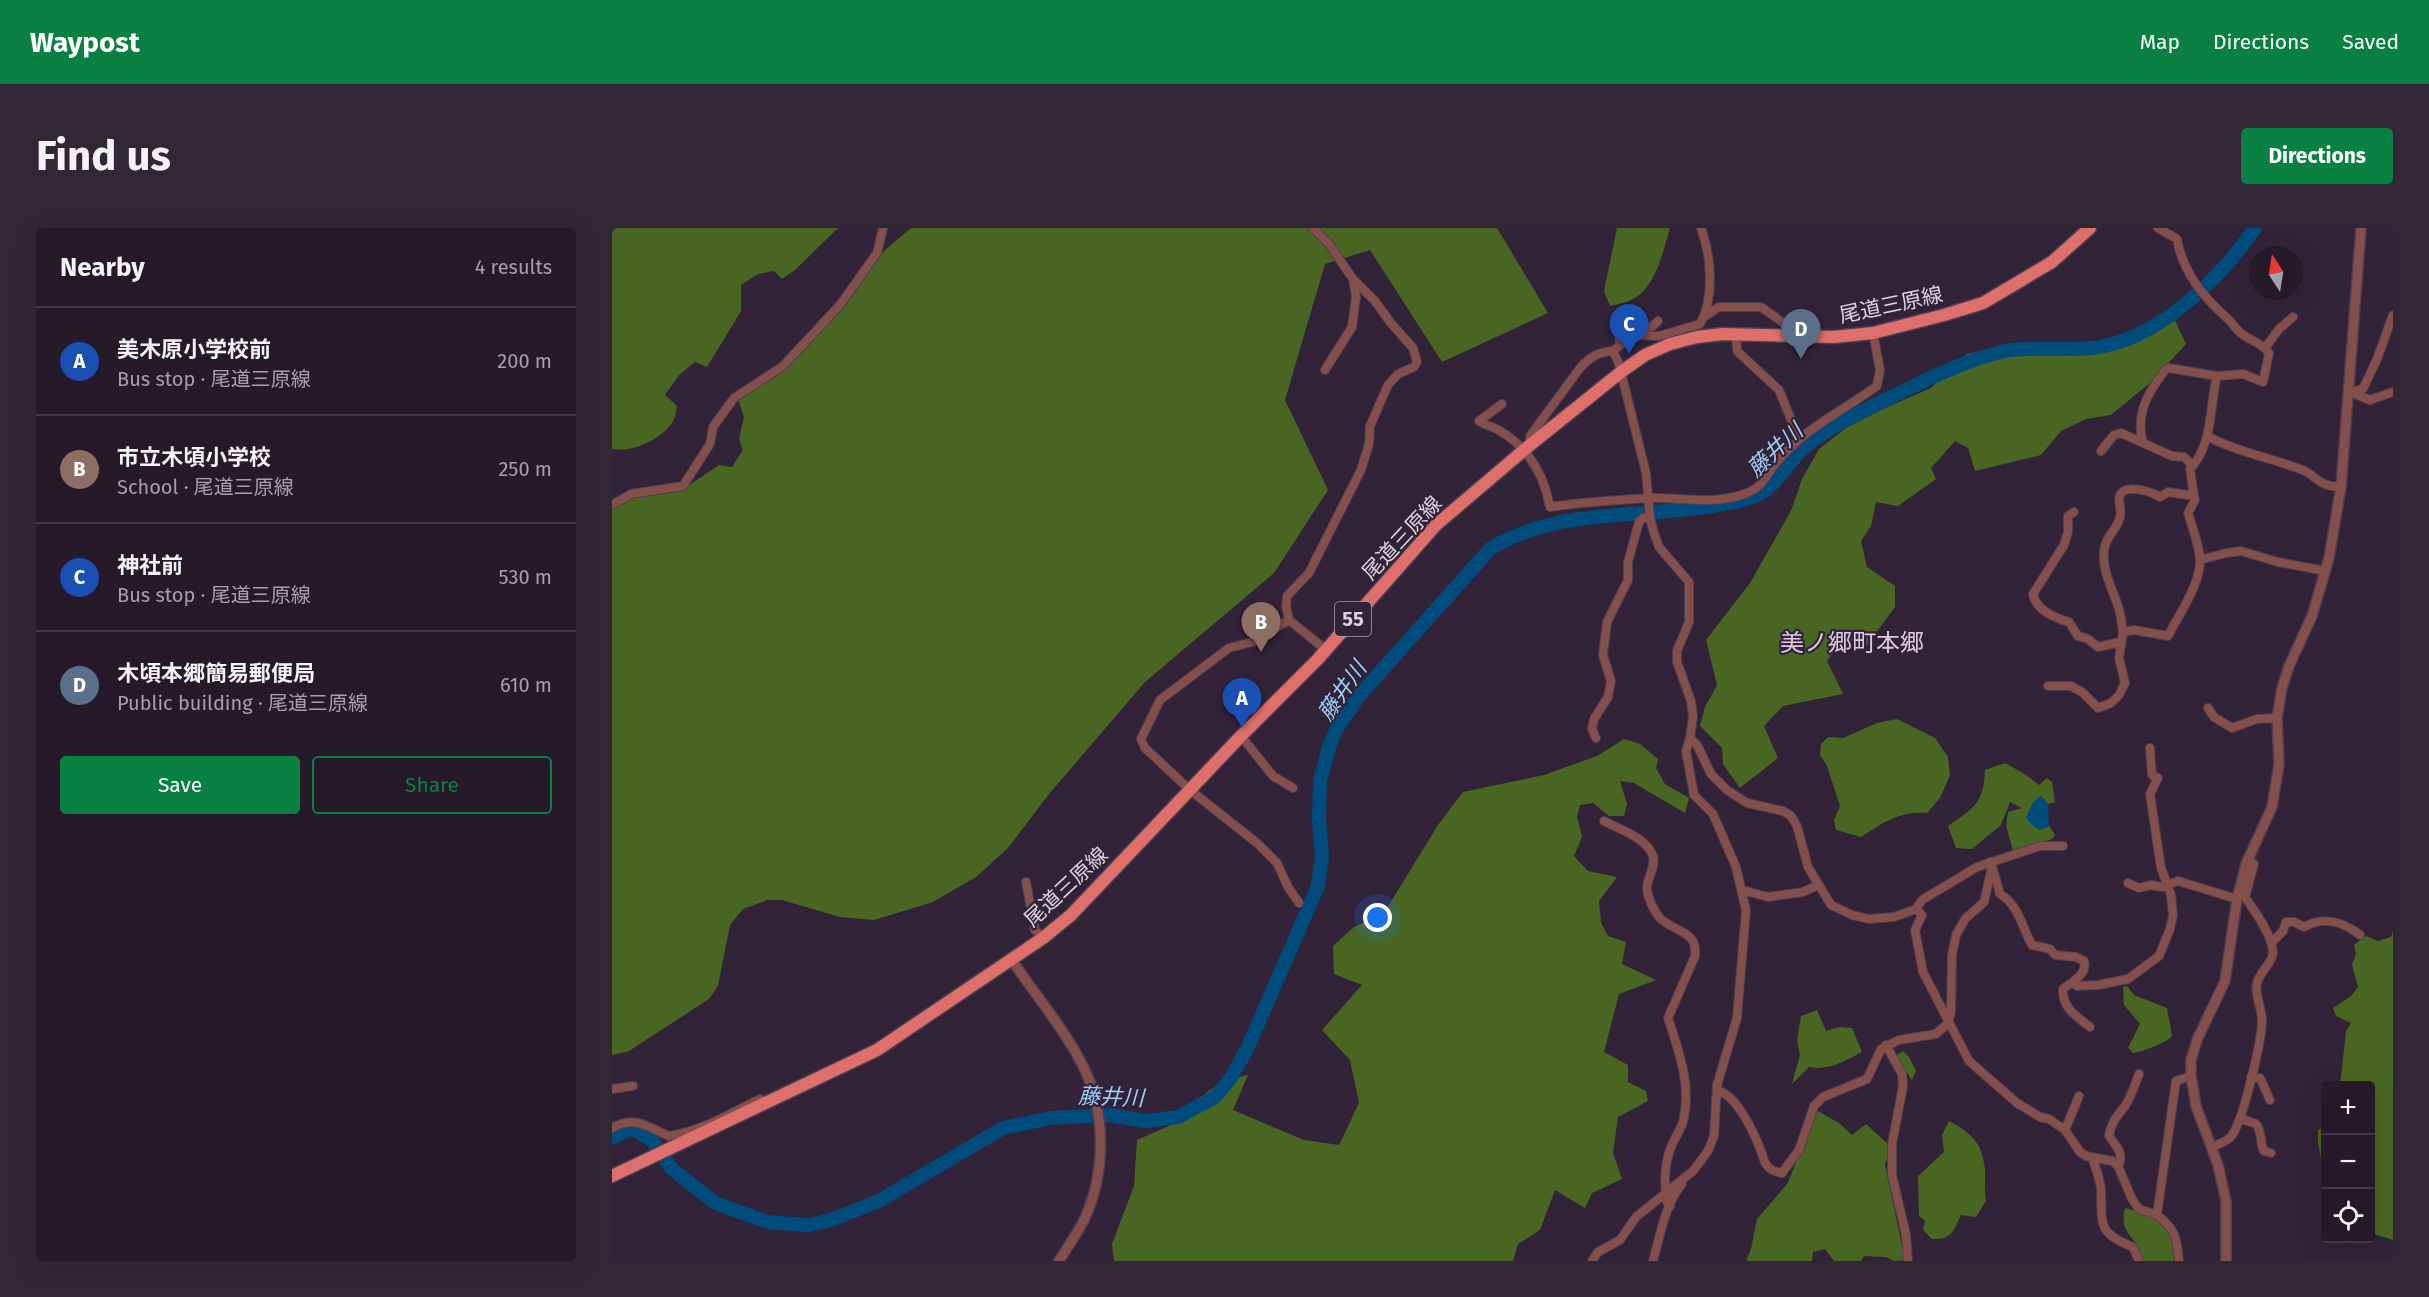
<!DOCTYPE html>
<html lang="en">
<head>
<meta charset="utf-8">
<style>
	body { margin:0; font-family:"Fira Sans","Noto Sans JP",sans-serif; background:#322736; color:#f1f3f6 }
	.controls { position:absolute; right:18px; bottom:18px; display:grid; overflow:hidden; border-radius:6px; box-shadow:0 6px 24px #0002 }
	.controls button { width:54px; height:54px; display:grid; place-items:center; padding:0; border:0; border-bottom:2px solid #423847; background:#261a2a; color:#f1f3f6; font:30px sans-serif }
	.compass { position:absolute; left:1637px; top:18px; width:54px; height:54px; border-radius:50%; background:#261a2a; box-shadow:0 6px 24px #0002; rotate:348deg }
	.you { position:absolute; left:766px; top:690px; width:21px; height:21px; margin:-15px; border:4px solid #fff; border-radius:50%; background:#1a73e8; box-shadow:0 0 0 9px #1a73e833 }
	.badge { display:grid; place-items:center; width:39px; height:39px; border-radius:50%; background:#0b8043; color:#fff; font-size:20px; font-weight:700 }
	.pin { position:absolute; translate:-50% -50px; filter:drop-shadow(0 2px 3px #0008) }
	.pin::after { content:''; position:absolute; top:32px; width:21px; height:18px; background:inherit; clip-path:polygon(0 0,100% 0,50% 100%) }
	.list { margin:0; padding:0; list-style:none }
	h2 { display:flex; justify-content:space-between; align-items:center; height:78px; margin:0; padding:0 24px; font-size:26px }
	h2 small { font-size:20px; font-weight:400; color:#a4a1a8 }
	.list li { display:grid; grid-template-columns:39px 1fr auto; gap:18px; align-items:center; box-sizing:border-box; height:108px; padding:0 24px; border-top:2px solid #423847 }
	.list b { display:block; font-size:22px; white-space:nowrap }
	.list p { margin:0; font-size:20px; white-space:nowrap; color:#a4a1a8 }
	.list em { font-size:20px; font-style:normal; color:#a4a1a8 }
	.actions { display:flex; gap:12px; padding:18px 24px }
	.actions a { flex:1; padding:14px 0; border:2px solid #0b8043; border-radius:6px; text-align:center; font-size:21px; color:#0b8043 }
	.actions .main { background:#0b8043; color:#fff }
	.icon { flex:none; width:33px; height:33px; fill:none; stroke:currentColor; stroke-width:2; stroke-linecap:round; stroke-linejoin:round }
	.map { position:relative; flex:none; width:1781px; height:1033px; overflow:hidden; border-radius:6px }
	header { display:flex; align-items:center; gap:36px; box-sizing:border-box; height:84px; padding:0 30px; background:#0b8043; color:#fff }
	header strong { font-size:28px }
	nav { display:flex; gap:33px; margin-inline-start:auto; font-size:21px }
	.intro { display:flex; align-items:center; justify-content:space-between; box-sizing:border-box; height:144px; padding:0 36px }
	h1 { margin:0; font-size:42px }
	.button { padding:15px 27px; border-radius:6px; background:#0b8043; color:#fff; font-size:21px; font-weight:700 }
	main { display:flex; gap:36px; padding:0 36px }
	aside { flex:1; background:#261a2a; border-radius:6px; box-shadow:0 6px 24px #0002 }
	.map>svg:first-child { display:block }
	.forest { fill:#496722 }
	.water { fill:#004c7c }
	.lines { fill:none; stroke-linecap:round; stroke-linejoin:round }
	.river { stroke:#004c7c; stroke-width:14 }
	.minor-casing { stroke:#4e3f53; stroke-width:10 }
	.tertiary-casing { stroke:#4e3f53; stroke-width:12 }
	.primary-casing { stroke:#4e3f53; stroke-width:15 }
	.minor { stroke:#854f4c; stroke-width:8 }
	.tertiary { stroke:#854f4c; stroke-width:9 }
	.primary { stroke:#de6f6b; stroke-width:12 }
	.labels { text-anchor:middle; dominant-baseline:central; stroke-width:4.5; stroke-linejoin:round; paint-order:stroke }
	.shield { fill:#332338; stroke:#ab9eae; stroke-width:1.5 }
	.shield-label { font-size:20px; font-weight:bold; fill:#ded3e1 }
	.street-label { font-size:21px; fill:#ded3e1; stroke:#332338 }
	.water-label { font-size:22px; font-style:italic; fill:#9dcffa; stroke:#332338 }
	.quarter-label { font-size:24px; fill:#dec9e4; stroke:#332338 }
</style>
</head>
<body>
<header>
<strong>Waypost</strong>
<nav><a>Map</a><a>Directions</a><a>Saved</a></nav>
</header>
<div class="intro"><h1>Find us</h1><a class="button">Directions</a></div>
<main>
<aside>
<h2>Nearby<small>4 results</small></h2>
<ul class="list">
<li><span class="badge" style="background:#1a4fb4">A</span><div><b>美木原小学校前</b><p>Bus stop · 尾道三原線</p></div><em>200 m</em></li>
<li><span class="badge" style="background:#8d6e63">B</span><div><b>市立木頃小学校</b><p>School · 尾道三原線</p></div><em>250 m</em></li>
<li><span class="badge" style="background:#1a4fb4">C</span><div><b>神社前</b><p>Bus stop · 尾道三原線</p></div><em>530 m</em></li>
<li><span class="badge" style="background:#5c6f8a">D</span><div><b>木頃本郷簡易郵便局</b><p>Public building · 尾道三原線</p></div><em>610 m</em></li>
</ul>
<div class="actions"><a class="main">Save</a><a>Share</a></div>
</aside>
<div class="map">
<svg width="1781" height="1033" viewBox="0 0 1781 1033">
	<rect width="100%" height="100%" fill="#332338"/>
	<path class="forest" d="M 0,0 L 226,0 L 183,42 L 170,51 L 162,43 L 146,46 L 129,57 L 129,83 L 95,139 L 83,134 L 67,147 L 53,167 L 65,178 C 64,183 63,192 59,196 C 48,212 19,225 0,221 Z
		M 299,0 L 885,0 L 936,85 L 830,134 L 758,22 L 713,36 L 673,172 L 716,262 L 662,345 L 533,454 L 437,566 L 396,620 L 364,649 L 321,674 L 262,692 L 228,689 L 170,672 L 155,672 L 131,681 L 118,697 L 106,758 L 97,771 L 17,823 L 0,827 L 0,281 L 23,269 L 70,262 L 107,237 L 120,239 L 131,222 L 127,211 L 132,189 L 126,171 L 174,141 L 225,86 L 272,23 Z
		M 1005,0 L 1058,0 C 1051,23 1044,59 1021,71 C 1014,75 1005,76 998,78 L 992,63 Z
		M 1561,88 L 1574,116 L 1538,155 L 1499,187 L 1474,191 L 1449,203 L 1429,227 L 1363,243 L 1356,220 L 1343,213 L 1319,240 L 1324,251 L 1286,278 L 1264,274 L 1259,298 L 1249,313 L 1255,339 L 1283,358 L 1283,379 L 1253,420 L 1228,415 L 1215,433 L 1231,466 L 1171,478 L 1152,498 L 1166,530 L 1128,560 L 1111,536 L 1110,520 L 1088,498 L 1093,479 L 1105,457 L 1094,412 L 1138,355 L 1179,283 L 1190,251 L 1207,221 L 1234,200 L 1271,181 L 1319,160 L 1355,126 L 1402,116 L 1522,113 Z
		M 1285,491 L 1323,510 L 1336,529 L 1338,547 L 1328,570 L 1315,585 C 1287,583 1271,595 1249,609 L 1224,602 L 1222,592 L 1228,578 L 1215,538 L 1208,527 L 1209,516 L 1216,509 L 1231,510 L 1265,495 Z
		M 1012,511 L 1028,516 L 1046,531 L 1044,540 L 1053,556 L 1077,570 L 1073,585 L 1022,555 L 1008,553 L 1015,576 L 1012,588 L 997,588 L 981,575 L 968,577 L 965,588 L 970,609 L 962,628 L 976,643 L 1005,649 L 987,673 L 989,695 L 996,708 L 1014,714 L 1010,736 L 1044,752 L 1007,766 L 992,824 L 1016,837 L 1016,854 L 1034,863 L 1036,873 L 1006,889 L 1001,925 L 1010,951 L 980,965 L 973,980 L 943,962 L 928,1002 L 906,1016 L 901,1033 L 502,1033 L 500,1016 L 522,958 L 525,912 L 575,890 L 594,865 L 613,852 L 636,847 L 621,882 L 692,912 L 727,917 L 747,875 L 738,832 L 710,802 L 750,757 L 722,746 L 721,718 L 742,699 L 772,685 L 826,597 L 851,564 L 932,547 L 985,528 Z
		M 1393,535 L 1411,545 L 1427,557 L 1435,550 L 1440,554 L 1443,574 L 1436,576 L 1429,568 L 1420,576 L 1428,602 L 1437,598 L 1443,607 L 1440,611 L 1401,623 L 1394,597 L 1396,584 L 1410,580 L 1398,574 L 1389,597 L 1360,621 L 1344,620 L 1336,598 C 1362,580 1372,575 1373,542 Z
		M 1781,703 L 1781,1012 L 1759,1005 L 1758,858 L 1728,857 L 1734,803 L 1739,795 L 1724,788 L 1721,780 L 1739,768 L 1746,759 L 1740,737 L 1744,726 L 1742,717 L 1754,708 L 1766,713 L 1779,709 Z
		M 1515,758 L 1522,767 L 1555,780 L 1560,808 C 1555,815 1529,824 1521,825 L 1516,820 L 1528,796 L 1512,777 L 1511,759 Z
		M 1205,782 L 1214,803 L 1228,799 L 1240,800 L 1250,824 C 1233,833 1216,843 1197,839 L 1180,856 L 1188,827 L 1185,812 L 1189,788 Z
		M 1291,823 L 1297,829 L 1304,843 L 1300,852 L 1289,837 L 1285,827 Z
		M 1204,882 L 1227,895 L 1240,907 L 1254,896 L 1279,919 L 1273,937 L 1293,1032 L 1282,1033 L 1274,1029 L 1252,1028 L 1249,1033 L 1222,1033 L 1213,1021 L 1201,1024 L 1200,1033 L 1134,1033 L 1139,1021 L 1145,991 L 1176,955 Z
		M 1337,893 C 1355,902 1369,913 1372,935 C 1375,946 1371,959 1374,973 L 1364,989 L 1349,987 C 1342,1003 1339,1012 1320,1011 L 1311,1002 L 1313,993 L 1307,988 L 1306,948 L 1332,924 L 1330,907 Z
		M 1713,897 L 1713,949 L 1706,916 L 1706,902 Z
		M 1513,980 C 1549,990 1559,992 1563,1033 L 1531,1033 C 1527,1007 1506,1009 1513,980 Z"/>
	<path class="water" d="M 1429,568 L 1436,576 L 1437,598 L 1428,602 L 1420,597 L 1414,590 L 1420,576 Z"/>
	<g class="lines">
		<path class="river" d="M 0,910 L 20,900 L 40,912 L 59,940 L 103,975 L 155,994 L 196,997 L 219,992 L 267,973 L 391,900 L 439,890 L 498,887 L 534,893 L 566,889 L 603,869 L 619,850 L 636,819 L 706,658 L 710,628 L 707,592 L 708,553 L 716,522 L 725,500 L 747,468 L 878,321 C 954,274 1054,294 1138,270 C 1165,262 1173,235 1194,218 C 1223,195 1259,179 1292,163 C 1324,147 1358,131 1393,123 C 1421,118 1451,123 1479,120 C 1544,114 1608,51 1643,0"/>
		<defs>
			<path id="minor" d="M 701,0 L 717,16 L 741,51 L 744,69 L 740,99 L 713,142
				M 1093,88 L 1107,79 L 1149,79 L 1173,96 L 1175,108
				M 1124,106 L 1125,123 L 1167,162 L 1187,211
				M 1007,112 C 1020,104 1037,104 1046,93
				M 1653,120 L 1667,101 L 1681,89
				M 1001,123 L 1011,115 L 1029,107 L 1047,108 L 1088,96 C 1103,70 1099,27 1089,0
				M 1738,164 L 1751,161 L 1765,131 L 1781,87
				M 1738,164 L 1758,172 L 1781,164
				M 890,176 L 867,193 C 873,198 881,198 888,203 C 917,220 932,247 938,279 C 971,274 1004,272 1038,270 C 1070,269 1106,278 1137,264 C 1152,258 1154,246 1164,235 C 1194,199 1229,184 1265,158 L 1268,142 L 1261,105
				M 1595,208 C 1625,224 1656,229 1688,241 C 1706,247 1703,258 1729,259
				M 1531,215 C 1523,186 1536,164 1554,141 L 1557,140 L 1605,148 L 1631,146 L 1651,154 L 1657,125 C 1650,115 1639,113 1630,106 C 1625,103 1622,97 1617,92 C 1592,70 1571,45 1565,11 L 1546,0
				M 918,217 L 918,208 L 968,140 C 978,129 986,124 1001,123 L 1007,136 L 1034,245 L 1038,290 L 1042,305 L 1047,319 L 1077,354 L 1077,394 L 1065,423 L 1065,434 L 1079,473 L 1081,489 L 1078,510 L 1074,523 L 1082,567 L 1101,586 L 1124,639 L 1134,682 L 1125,790 L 1105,857 L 1102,908 L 1096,923 L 1081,943 L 1024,989 L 1008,1012 L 986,1024 L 980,1033
				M 1489,223 L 1502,207 L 1509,205 L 1560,228 L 1572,229 L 1581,238
				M 1582,268 L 1578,241 C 1602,215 1597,179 1605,148
				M 0,277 L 19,266 L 71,258 L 98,216 L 101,199 L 122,170 L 171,138 L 228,77 L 265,25 L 271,0
				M 1462,284 L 1456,288 L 1456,304 L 1452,317 L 1421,366 C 1424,382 1443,390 1457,394 L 1466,408 L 1476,411 L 1486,419 L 1508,414
				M 1588,332 L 1614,325 L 1629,323 L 1666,334 L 1713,343
				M 677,392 L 674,379 L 675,368 L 697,345 L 749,242 L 757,216 L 758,198 L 776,157 L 786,146 L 802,139 L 805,134 L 801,120 L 778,94 L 763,73 L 741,51
				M 1436,458 L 1459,458 L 1470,464 L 1486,480 L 1499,475 L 1507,467 L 1513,455 L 1507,430 L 1511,404 L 1522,402 L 1556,408 C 1567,386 1589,356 1588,331 C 1587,316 1580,299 1576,285 L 1583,272 L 1582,268 L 1556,264 L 1548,269 C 1540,264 1509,253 1507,271 C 1507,277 1510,283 1508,289 C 1505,302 1493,309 1492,323 C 1490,344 1501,362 1507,381 C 1509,389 1510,397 1511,404
				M 1596,480 L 1602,489 L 1620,500 L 1645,491 L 1665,490
				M 629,508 L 661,548 L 681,560
				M 984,510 L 980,501 L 982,491 L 996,469 L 999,453 L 991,427 L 995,394 L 1016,352 L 1016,334 L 1027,294 L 1031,290 L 1038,290
				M 1078,510 L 1085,517 L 1099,546 L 1115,562 L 1135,575 L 1171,583 L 1179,588 L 1185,598 L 1196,639 L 1219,677 L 1240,687 L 1257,691 L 1282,689 L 1304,681 L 1310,672 L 1365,639 L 1428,618 L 1451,618
				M 992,593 C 1007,601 1035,610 1041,628 C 1044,639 1035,650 1035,660 C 1035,668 1043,685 1048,690 C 1063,705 1086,702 1083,728 L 1056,790 C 1067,824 1080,858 1071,894 C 1068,903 1062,911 1059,919 C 1052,938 1052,954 1055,974 L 1058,978
				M 1381,641 L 1388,666 C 1406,676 1410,699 1420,717 L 1438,721 L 1443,727 L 1464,729 L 1472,733 C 1476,746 1460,754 1451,761 C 1450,780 1464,788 1478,799
				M 414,654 L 423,702 L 431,710
				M 1516,655 L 1527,660 L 1539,657 L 1550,659 L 1566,653 L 1625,671
				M 1130,662 L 1156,669 L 1191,664 L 1202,659
				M 687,675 L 676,659 L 665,635 L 645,615 L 578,562 L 533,520 L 529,511 L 548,472 L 617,420 L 640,414 L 677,392 L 714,422
				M 1304,681 L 1310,687 L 1303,702 L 1311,744 L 1357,833 L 1405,875 L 1428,889 L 1437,891 L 1453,902 L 1468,924 L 1474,928 L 1500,933 L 1506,938 L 1520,971 L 1527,981 L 1545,987 L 1564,853 L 1579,848
				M 1659,715 L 1671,703 L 1674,694 L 1682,694 L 1692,699 C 1712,688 1730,693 1748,707
				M 1461,754 L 1465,758 L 1486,757 L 1516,751 L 1547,728 L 1558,701 L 1561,687 L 1559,667 L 1549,640 L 1538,566 L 1546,550 L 1540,547 L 1538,520
				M 1274,817 L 1290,846 L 1291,858 L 1280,916 L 1280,947 L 1294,1007 L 1296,1033
				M 1639,849 L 1648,850 L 1658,872
				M 0,861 L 21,858
				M 1106,863 C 1125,867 1142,905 1149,923 C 1151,927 1151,932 1154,936 C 1157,942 1164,944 1170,945 L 1187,922 L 1202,878 L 1211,869 L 1255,851 L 1269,821 L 1287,812 L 1324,806 L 1336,795 L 1339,784 L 1340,727 L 1344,707 L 1353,691 L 1372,674 L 1380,639 L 1378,634
				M 1628,890 L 1644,896 C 1651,906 1647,913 1652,923 L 1659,925
				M 0,900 C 24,887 35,899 57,908 C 90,903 119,885 148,871 L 155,875
				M 1453,902 L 1467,868
				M 1600,919 C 1608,915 1618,913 1622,904 C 1632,887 1650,812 1650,792 C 1650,780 1642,766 1645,755 C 1648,742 1665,733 1660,718 C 1656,701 1643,684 1633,669 L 1642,636 L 1636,630
				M 1480,929 C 1483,939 1488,950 1489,961 C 1490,996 1485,1005 1521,1019 L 1527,1033
				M 1506,938 C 1513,926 1504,918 1497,908 C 1499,895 1505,888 1513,878 C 1519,869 1523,856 1527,846
				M 1545,987 C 1563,1001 1565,1010 1567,1033
				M 1041,1033 C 1048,1008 1053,976 1070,956"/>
			<path id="tertiary" d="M 399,731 C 422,765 453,802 471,838 C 494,884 494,943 473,990 C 466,1005 455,1019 447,1033
				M 1614,1033 L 1614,973 L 1606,937 L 1584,878 L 1579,848 L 1579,832 L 1585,812 L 1613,753 L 1625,671 L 1634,636 L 1660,579 L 1667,536 L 1665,490 L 1670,460 L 1677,438 L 1700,388 L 1717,330 L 1729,259 L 1749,0"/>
			<path id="primary" d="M 0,948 L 265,822 L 431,710 L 459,687 L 629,508 L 706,431 L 824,297 L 918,217 L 1009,144 L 1033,127 L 1058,116 L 1085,109 L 1111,106 L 1221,109 L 1261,105 L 1332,87 L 1371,75 L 1440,34 L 1478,0"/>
		</defs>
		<use href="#minor" class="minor-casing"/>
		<use href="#tertiary" class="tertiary-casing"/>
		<use href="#primary" class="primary-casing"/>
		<use href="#minor" class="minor"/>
		<use href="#tertiary" class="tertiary"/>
		<use href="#primary" class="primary"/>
	</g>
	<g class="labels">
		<rect class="shield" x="723" y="374" width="36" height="34" rx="4.5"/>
		<g class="shield-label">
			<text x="741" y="391">55</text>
		</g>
		<g class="street-label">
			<text transform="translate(1279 77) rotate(-12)">尾道三原線</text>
			<text transform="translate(790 310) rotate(-47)">尾道三原線</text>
			<text transform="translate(454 659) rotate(-43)">尾道三原線</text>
		</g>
		<g class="water-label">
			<text transform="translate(1163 222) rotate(-43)">藤井川</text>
			<text transform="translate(730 463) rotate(-55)">藤井川</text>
			<text transform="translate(499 869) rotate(2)">藤井川</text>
		</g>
		<g class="quarter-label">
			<text x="1240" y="415">美ノ郷町本郷</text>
		</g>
	</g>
</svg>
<div class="controls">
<button>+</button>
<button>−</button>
<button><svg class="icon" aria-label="locate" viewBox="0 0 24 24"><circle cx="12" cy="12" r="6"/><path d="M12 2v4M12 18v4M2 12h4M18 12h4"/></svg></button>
</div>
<svg class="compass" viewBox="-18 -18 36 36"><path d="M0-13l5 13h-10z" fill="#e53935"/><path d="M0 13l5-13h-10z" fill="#a4a1a8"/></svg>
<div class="you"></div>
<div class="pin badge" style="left:630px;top:500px;background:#1a4fb4">A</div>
<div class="pin badge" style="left:649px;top:424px;background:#8d6e63">B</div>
<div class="pin badge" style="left:1017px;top:126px;background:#1a4fb4">C</div>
<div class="pin badge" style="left:1189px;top:131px;background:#5c6f8a">D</div>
</div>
</main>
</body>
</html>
